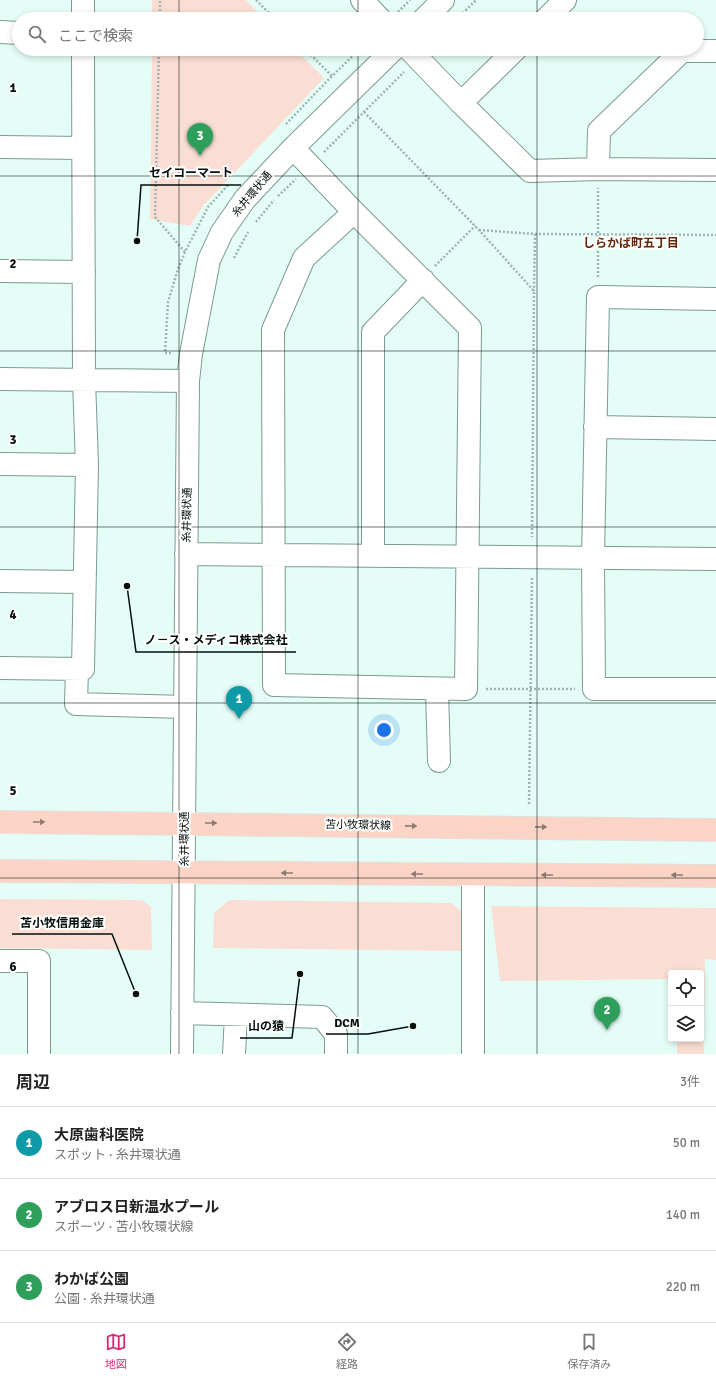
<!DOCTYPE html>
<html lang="ja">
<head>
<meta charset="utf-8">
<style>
	body { margin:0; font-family:Signika,"Noto Sans JP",sans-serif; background:#f6f6f6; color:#222 }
	.controls { position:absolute; right:12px; bottom:12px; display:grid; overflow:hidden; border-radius:4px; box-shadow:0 2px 6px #0003 }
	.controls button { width:36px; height:36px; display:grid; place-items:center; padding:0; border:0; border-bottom:1px solid #e0e0e0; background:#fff; color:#222; font:20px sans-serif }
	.you { position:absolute; left:384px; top:730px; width:14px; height:14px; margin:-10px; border:3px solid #fff; border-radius:50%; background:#1a73e8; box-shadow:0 0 0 6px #1a73e833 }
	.badge { display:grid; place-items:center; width:26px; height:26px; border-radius:50%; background:#db2777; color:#fff; font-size:13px; font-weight:700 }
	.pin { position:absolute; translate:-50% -33px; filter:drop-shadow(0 1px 2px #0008) }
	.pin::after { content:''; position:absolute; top:21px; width:14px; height:12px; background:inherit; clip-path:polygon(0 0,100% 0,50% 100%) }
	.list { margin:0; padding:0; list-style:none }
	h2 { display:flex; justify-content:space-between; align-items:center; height:52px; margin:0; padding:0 16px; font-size:17px }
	h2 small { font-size:13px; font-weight:400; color:#767676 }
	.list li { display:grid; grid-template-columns:26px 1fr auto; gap:12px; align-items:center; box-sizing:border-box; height:72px; padding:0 16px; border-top:1px solid #e0e0e0 }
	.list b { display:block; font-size:15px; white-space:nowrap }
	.list p { margin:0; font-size:13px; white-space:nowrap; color:#767676 }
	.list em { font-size:13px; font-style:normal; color:#767676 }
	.icon { flex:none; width:22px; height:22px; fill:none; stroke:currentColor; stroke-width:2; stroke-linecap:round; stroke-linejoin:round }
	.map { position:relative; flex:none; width:716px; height:1054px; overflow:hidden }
	.search { position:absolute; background:#fff; box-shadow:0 2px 6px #0003; left:12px; right:12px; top:12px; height:44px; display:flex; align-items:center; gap:10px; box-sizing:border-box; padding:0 14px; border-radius:22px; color:#767676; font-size:15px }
	.sheet { height:268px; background:#fff }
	nav { display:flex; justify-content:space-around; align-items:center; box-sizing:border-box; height:56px; border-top:1px solid #e0e0e0; background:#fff; font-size:11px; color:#767676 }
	nav a { display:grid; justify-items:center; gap:2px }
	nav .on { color:#db2777 }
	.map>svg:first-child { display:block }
	.green { fill:#faded4 }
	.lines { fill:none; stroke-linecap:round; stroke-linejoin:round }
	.minor-casing { stroke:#7c9a92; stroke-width:24 }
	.major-casing { stroke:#e1e2e2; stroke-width:24 }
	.path { stroke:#9fb4af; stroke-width:2.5; stroke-dasharray:2 2; stroke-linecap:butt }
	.minor { stroke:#fff; stroke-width:22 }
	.major { stroke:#fcd4c5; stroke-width:22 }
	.oneway { fill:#8c7b72 }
	.grid { fill:none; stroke:#040e0c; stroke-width:1; stroke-opacity:0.55 }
	.labels { text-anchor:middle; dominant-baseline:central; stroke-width:4; stroke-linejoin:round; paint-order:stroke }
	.street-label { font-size:11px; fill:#040e0c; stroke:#fff }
	.neighbourhood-label { font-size:12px; font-weight:bold; fill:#662609; stroke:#fff }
	.grid-label { font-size:13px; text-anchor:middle; font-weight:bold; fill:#040e0c; stroke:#fff; stroke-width:4; stroke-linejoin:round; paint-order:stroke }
	.leader { fill:none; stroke:#040e0c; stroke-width:1.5 }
	.callout-dot { fill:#040e0c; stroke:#fff; stroke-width:1.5 }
	.callout-label { font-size:12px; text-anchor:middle; font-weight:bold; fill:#040e0c; stroke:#fff; stroke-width:4; stroke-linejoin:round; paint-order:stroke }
</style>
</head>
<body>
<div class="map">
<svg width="716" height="1054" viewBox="0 0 716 1054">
	<rect width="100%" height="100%" fill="#e4fef7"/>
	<path class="green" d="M 152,0 L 246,0 L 265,19 L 152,19 Z
		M 152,49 L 295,49 L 324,78 L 204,205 L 190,226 L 150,219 Z
		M 0,899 L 142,900 L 151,907 L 152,950 L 0,948 Z
		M 229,900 L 451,903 L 463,912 L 465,951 L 213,948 L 214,913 Z
		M 491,906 L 716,908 L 716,960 L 705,959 L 704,1054 L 677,1054 L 677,1039 L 701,1039 L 701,973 L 671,973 L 671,979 L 500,981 Z"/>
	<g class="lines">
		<defs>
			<path id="minor" d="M 362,0 L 380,19
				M 83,19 L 83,0
				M 424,19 L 443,0
				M 546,19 L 565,0
				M 0,32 L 19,33
				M 409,49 L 461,103 L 530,171 L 598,169 L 716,170
				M 461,103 L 516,49
				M 0,147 L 82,148
				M 293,148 L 354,212 L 470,328 L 466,689 L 274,685 L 273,330 L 304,258 L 354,212
				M 598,169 L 599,131 L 682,51 L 716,51
				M 0,271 L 84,272
				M 716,299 L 598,297 L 593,558 L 594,689 L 716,689
				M 0,379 L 188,381
				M 595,427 L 716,429
				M 0,464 L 87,465
				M 186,554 L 716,559
				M 373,556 L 373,332 L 423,280
				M 0,581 L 84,582
				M 0,668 L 83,669 L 87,465 L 84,380 L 83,49
				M 77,669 L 76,704 L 185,707
				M 437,689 L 439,761
				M 0,961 L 39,961 L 39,1054
				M 182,1013 L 322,1017 L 336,1034 L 336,1054
				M 182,1054 L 188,381 L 191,354 L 209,260 L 222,232 L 245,199 L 293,148 L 394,49
				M 234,1054 L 236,1015
				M 473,1054 L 473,875"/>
			<path id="major" d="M 0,822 L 716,830
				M 0,871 L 716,876"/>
		</defs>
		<use href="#minor" class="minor-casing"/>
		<use href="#major" class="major-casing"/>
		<path class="path" d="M 256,0 L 275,19
			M 398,12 L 410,0
			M 160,19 L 160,0
			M 457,19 L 476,0
			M 159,49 L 155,217 L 185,252
			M 305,49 L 332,76 L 360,49
			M 364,112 L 479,230 L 534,291 L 532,537
			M 286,124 L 332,76
			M 324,152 L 404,72
			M 278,196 L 296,179
			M 256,222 L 274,200
			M 479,230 L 535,234 L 534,291
			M 535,234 L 716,235
			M 234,258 L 248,232
			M 435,266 L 475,226
			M 598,277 L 598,188
			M 171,353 L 165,353 L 168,302 L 178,269 L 185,252 L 208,207 L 229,184
			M 486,689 L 575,689
			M 529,804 L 532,576"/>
		<use href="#minor" class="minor"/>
		<use href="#major" class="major"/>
	</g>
	<defs><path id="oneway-solid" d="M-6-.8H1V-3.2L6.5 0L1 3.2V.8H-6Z"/></defs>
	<g class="oneway">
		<use href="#oneway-solid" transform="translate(39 822)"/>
		<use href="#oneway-solid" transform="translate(211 823)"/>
		<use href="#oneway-solid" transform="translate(411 826) rotate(1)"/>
		<use href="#oneway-solid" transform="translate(541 827) rotate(1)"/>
		<use href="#oneway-solid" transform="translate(287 873) rotate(-180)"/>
		<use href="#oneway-solid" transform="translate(417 874) rotate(-180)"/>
		<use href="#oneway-solid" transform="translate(547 875) rotate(-180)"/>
		<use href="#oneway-solid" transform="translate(677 875) rotate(-180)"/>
	</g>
	<path class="grid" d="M 179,0 L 179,19M 358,0 L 358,19M 537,0 L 537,19M 179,49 L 179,1054M 358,49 L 358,1054M 537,49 L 537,1054M 0,176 L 716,176M 0,351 L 716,351M 0,527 L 716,527M 0,703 L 716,703M 0,878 L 716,878"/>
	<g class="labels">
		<g class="street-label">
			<text transform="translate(252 194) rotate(-50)">糸井環状通</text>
			<text transform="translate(187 515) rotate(-89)">糸井環状通</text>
			<text transform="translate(358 825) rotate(1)">苫小牧環状線</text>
			<text transform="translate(184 839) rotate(-90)">糸井環状通</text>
		</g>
		<g class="neighbourhood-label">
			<text x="631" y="243">しらかば町五丁目</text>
		</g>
	</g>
	<g class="grid-label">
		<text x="13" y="92">1</text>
		<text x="13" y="268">2</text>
		<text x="13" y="444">3</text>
		<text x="13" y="619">4</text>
		<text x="13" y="795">5</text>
		<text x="13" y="971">6</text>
	</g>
	<path class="leader" d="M137 241L141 185H241M127 586L136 652H296M136 994L112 934H12M413 1026L368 1034H326M300 974L292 1038H240"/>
	<g class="callout-dot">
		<circle cx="137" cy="241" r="4"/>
		<circle cx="127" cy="586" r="4"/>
		<circle cx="136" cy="994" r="4"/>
		<circle cx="413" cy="1026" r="4"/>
		<circle cx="300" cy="974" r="4"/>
	</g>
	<g class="callout-label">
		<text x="191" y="177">セイコーマート</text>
		<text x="216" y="644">ノ－ス・メディコ株式会社</text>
		<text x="62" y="927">苫小牧信用金庫</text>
		<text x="347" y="1027">DCM</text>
		<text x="266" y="1030">山の猿</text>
	</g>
</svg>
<div class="controls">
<button><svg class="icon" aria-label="locate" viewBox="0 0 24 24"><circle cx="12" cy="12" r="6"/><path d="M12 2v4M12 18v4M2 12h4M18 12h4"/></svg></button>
<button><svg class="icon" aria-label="layers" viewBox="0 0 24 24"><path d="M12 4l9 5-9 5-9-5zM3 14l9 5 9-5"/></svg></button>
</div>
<div class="you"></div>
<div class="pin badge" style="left:239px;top:719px;background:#0f9aa8">1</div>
<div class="pin badge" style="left:607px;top:1030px;background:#2e9e5b">2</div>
<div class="pin badge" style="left:200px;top:156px;background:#2e9e5b">3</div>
<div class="search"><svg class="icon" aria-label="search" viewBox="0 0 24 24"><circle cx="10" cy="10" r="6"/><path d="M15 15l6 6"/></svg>ここで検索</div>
</div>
<section class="sheet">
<h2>周辺<small>3件</small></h2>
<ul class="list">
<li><span class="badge" style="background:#0f9aa8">1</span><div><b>大原歯科医院</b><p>スポット · 糸井環状通</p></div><em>50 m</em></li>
<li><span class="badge" style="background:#2e9e5b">2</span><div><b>アブロス日新温水プール</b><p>スポーツ · 苫小牧環状線</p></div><em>140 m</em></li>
<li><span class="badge" style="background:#2e9e5b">3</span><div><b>わかば公園</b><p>公園 · 糸井環状通</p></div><em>220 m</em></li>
</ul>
</section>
<nav>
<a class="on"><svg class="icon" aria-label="map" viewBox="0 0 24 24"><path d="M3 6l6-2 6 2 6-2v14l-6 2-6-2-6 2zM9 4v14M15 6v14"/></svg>地図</a>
<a><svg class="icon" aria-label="directions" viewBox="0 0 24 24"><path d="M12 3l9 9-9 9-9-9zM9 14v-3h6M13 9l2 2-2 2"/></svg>経路</a>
<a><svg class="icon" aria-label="saved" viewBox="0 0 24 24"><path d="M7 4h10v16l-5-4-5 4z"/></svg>保存済み</a>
</nav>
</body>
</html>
